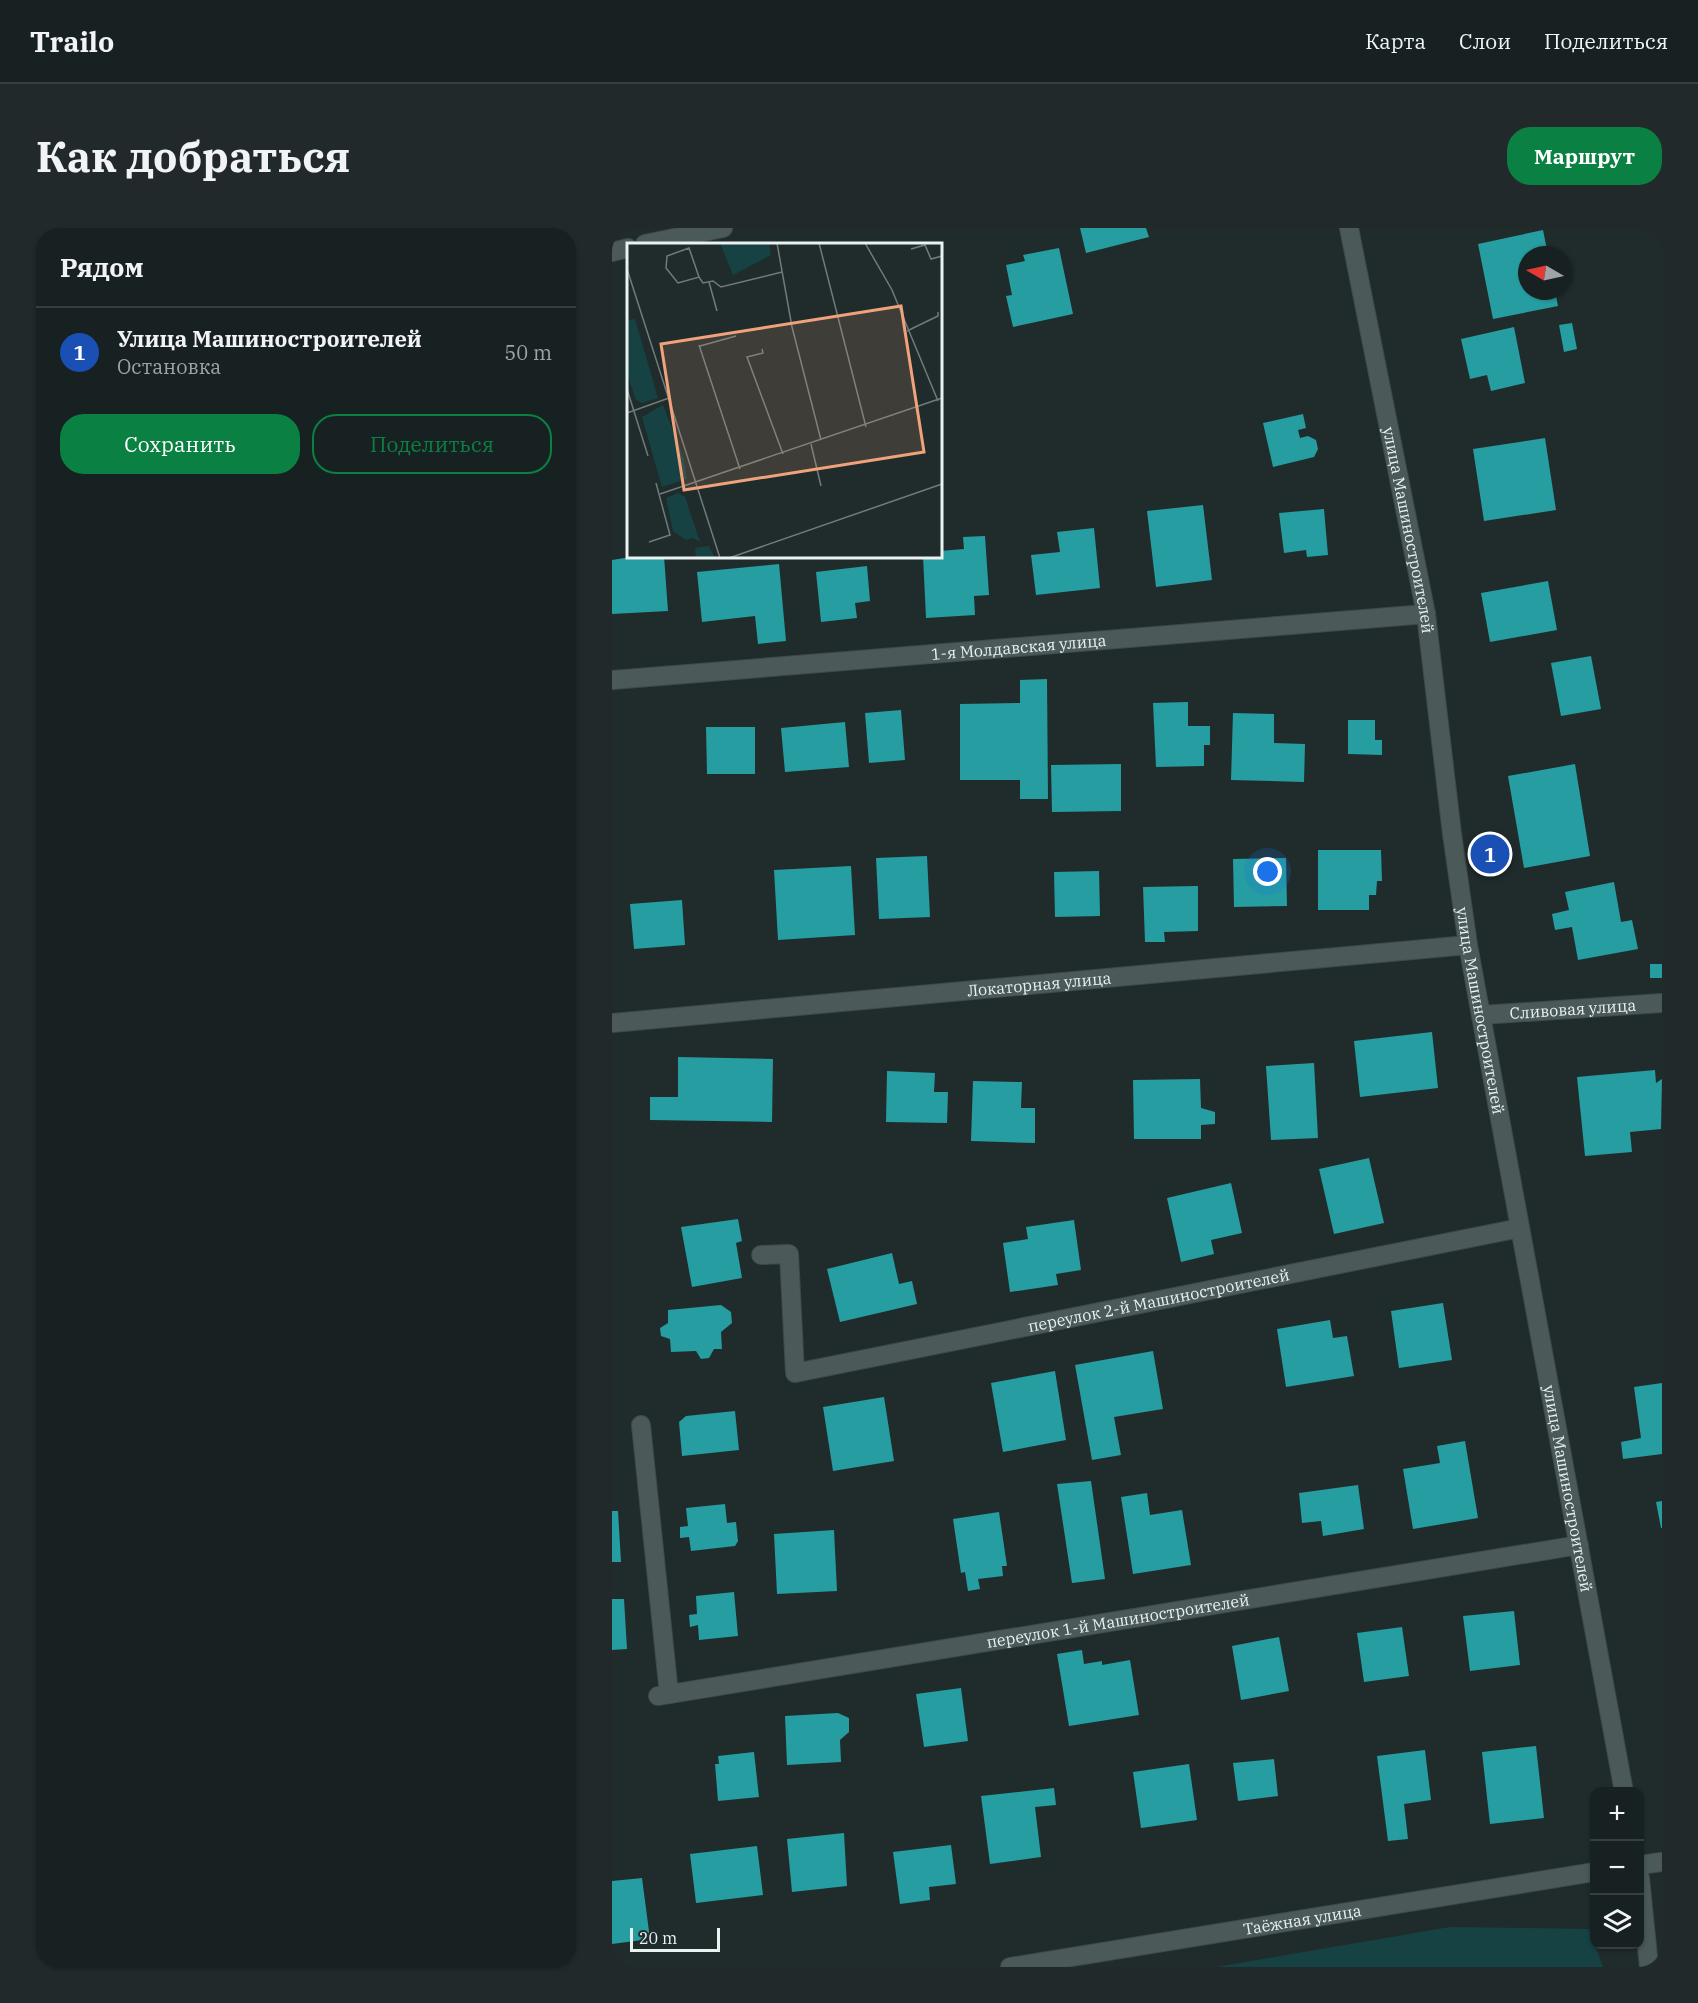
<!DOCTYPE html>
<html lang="ru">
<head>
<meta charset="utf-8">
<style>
	body { margin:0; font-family:"IBM Plex Serif",serif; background:#21292a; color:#f1f3f6 }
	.controls { position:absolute; right:18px; bottom:18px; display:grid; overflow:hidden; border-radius:12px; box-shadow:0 2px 4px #0004 }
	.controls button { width:54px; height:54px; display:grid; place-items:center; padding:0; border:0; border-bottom:2px solid #363e3f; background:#182121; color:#f1f3f6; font:30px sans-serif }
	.compass { position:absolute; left:906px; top:18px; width:54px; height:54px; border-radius:50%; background:#182121; box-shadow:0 2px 4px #0004; rotate:279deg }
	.scale { position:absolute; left:18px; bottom:15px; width:90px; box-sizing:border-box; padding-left:6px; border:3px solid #e9f1f1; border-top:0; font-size:16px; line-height:21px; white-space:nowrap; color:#e9f1f1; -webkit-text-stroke:4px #202c2c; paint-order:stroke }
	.you { position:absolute; left:656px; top:644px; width:21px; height:21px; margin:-15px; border:4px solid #fff; border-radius:50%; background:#1a73e8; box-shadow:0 0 0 9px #1a73e833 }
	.badge { display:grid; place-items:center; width:39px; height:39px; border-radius:50%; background:#0b8043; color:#fff; font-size:20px; font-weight:700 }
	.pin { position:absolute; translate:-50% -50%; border:3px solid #fff; box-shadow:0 2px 6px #0006 }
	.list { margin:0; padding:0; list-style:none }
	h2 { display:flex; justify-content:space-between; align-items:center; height:78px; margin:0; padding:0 24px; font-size:26px }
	h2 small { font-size:20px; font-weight:400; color:#9fa3a5 }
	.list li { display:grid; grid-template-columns:39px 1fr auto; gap:18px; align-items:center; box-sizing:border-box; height:90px; padding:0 24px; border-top:2px solid #363e3f }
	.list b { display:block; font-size:22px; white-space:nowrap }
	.list p { margin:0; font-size:20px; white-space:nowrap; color:#9fa3a5 }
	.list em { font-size:20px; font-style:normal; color:#9fa3a5 }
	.actions { display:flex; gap:12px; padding:18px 24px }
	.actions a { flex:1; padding:14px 0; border:2px solid #0b8043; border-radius:24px; text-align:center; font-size:21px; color:#0b8043 }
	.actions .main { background:#0b8043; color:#fff }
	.icon { flex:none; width:33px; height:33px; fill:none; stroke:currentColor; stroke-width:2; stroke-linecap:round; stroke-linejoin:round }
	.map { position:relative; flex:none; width:1050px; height:1739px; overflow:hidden; border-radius:24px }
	header { display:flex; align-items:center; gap:36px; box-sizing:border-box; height:84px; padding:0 30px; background:#182121; border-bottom:2px solid #363e3f }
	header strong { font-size:28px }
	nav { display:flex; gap:33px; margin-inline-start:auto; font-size:21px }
	.intro { display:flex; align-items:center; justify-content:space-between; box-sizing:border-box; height:144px; padding:0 36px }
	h1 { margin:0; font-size:42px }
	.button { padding:15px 27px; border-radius:24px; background:#0b8043; color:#fff; font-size:21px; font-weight:700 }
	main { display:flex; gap:36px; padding:0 36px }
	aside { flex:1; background:#182121; border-radius:24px; box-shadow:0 2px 4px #0004 }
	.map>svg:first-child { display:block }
	.green { fill:#164244 }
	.building { fill:#269da1 }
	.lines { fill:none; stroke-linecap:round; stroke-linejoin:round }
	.minor-casing { stroke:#3f494a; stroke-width:20 }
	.minor { stroke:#4b5959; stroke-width:18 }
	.labels { text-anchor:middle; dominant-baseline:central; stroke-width:6; stroke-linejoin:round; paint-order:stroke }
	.street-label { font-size:16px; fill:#e9f1f1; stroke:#202c2c }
	.inset-road { fill:none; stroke:#707b7b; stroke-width:1.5 }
	.view { fill:#f0a27a; fill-opacity:0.15; stroke:#f0a27a; stroke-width:3 }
	.inset-edge { fill:none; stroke:#e9f1f1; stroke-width:3 }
</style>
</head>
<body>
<header>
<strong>Trailo</strong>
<nav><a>Карта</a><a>Слои</a><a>Поделиться</a></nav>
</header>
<div class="intro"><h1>Как добраться</h1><a class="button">Маршрут</a></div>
<main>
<aside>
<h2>Рядом<small></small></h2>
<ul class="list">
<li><span class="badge" style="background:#1a4fb4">1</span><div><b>Улица Машиностроителей</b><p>Остановка</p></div><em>50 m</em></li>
</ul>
<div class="actions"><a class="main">Сохранить</a><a>Поделиться</a></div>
</aside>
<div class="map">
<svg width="1050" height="1739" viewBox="0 0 1050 1739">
	<rect width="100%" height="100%" fill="#202c2c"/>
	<path class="green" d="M 838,1699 L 977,1701 L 991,1739 L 604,1739 Z"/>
	<path class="building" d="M 468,0 L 534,0 L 537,9 L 474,25 Z
		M 931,2 L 936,27 L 915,27 L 915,63 L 943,63 L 946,78 L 881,91 L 866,16 Z
		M 447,20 L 461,86 L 401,99 L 394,68 L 400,67 L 394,37 L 413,33 L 411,27 Z
		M 960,95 L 965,121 L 952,124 L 947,97 Z
		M 902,99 L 913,155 L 879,163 L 875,147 L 858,151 L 849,111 Z
		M 691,186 L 694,200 L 686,202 L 688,210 L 696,208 L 704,212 L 706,221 L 702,229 L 661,239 L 651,195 Z
		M 933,210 L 944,282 L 872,293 L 861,221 Z
		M 591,277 L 600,352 L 544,359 L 535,283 Z
		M 712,281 L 716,327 L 695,329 L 694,322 L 672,325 L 667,285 Z
		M 482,300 L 488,360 L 424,367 L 419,327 L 448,324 L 445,304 Z
		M 373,308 L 377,367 L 362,368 L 363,387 L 314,390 L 311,328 L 328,328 L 328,323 L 352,321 L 351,309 Z
		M 25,328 L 52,328 L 56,383 L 0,386 L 0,332 Z
		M 167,336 L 174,413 L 146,416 L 143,388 L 90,394 L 85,344 Z
		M 255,338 L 258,373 L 243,375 L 245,390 L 209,394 L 204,344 Z
		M 936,353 L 945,402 L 878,414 L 869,365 Z
		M 979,428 L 989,481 L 949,488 L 939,435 Z
		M 435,451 L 436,571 L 408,571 L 408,552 L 348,552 L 348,476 L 408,475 L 408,452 Z
		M 576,474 L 576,498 L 598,498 L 598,517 L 592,517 L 592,538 L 544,539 L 541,475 Z
		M 289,482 L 293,532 L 257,535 L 253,485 Z
		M 621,485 L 662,486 L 662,515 L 693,516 L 692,554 L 619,552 Z
		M 736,492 L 763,492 L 763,512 L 770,512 L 770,527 L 736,526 Z
		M 233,494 L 237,539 L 173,544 L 169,500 Z
		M 94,499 L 143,499 L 143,546 L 95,546 Z
		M 509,536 L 509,583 L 440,584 L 439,537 Z
		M 963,536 L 978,628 L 912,640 L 896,548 Z
		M 706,622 L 769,622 L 770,653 L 765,653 L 764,667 L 757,667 L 757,682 L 706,682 Z
		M 315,628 L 318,689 L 267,691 L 264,630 Z
		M 674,630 L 675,678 L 622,679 L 621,631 Z
		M 239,638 L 243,707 L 166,712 L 162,642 Z
		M 487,643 L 488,688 L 443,689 L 442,644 Z
		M 1002,654 L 1009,694 L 1020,692 L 1026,721 L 966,732 L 960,699 L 943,702 L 940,686 L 957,682 L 953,664 Z
		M 586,658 L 586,703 L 552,704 L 553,714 L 533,714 L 531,659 Z
		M 70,672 L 73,717 L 22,721 L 18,676 Z
		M 1038,736 L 1050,736 L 1050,750 L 1038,750 Z
		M 820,804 L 826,860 L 748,869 L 742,813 Z
		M 66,829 L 161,831 L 160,894 L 38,892 L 38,869 L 66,869 Z
		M 702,835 L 706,910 L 659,912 L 654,838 Z
		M 1043,842 L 1044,855 L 1050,851 L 1049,901 L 1018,904 L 1020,924 L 973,928 L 965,849 Z
		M 275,843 L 323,845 L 322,864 L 336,864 L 335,895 L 274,894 Z
		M 588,851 L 589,880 L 603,884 L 603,896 L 589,897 L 589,911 L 522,911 L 521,852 Z
		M 361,853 L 410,854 L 409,880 L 423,880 L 423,915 L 359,913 Z
		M 757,930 L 772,995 L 722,1006 L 707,941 Z
		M 619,955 L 630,1005 L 599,1012 L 602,1026 L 569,1034 L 555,970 Z
		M 126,991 L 130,1013 L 124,1015 L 130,1050 L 80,1059 L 69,999 Z
		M 462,992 L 469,1042 L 444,1046 L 446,1057 L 398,1064 L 391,1015 L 416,1011 L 414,999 Z
		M 280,1025 L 287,1056 L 300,1053 L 305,1076 L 228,1094 L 215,1041 Z
		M 831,1075 L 840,1132 L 787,1140 L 779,1083 Z
		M 109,1077 L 119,1084 L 120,1095 L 109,1104 L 110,1121 L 102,1121 L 97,1130 L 89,1131 L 84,1123 L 59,1124 L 58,1111 L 49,1108 L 48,1100 L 56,1095 L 56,1082 Z
		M 718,1092 L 721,1110 L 735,1108 L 742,1148 L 674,1159 L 665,1101 Z
		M 541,1123 L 551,1181 L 502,1189 L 509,1227 L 480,1232 L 463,1137 Z
		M 443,1143 L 454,1212 L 391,1224 L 379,1155 Z
		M 1050,1155 L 1050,1226 L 1011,1231 L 1009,1214 L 1029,1210 L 1022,1159 Z
		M 272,1169 L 282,1233 L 221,1243 L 211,1179 Z
		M 123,1183 L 127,1222 L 70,1228 L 67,1194 L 74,1188 Z
		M 853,1213 L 866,1290 L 801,1301 L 791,1241 L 828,1235 L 825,1218 Z
		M 479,1253 L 493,1351 L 460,1355 L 445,1256 Z
		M 746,1257 L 752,1301 L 711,1308 L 709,1293 L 690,1295 L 687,1265 Z
		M 535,1265 L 538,1287 L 570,1282 L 579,1337 L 521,1346 L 509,1269 Z
		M 1050,1273 L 1050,1300 L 1049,1300 L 1044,1274 Z
		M 113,1276 L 115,1295 L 124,1294 L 126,1313 L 123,1318 L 79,1323 L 77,1309 L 68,1310 L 68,1299 L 76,1298 L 74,1280 Z
		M 0,1283 L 6,1283 L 9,1334 L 0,1334 Z
		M 387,1284 L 395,1338 L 390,1338 L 391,1348 L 366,1351 L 368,1361 L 356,1363 L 353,1344 L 349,1345 L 341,1291 Z
		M 222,1302 L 225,1363 L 165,1366 L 162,1306 Z
		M 122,1364 L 126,1408 L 87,1412 L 86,1397 L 78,1399 L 77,1387 L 85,1386 L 84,1368 Z
		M 0,1371 L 12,1371 L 15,1421 L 0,1422 Z
		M 902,1383 L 908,1437 L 858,1443 L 851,1388 Z
		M 790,1399 L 797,1448 L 752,1454 L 745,1405 Z
		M 667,1409 L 677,1463 L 629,1472 L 620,1418 Z
		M 470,1422 L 472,1436 L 490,1433 L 490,1437 L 518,1432 L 527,1487 L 457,1498 L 445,1426 Z
		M 349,1460 L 356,1513 L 312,1519 L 304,1466 Z
		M 226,1485 L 237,1490 L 237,1504 L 228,1512 L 229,1534 L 175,1537 L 173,1488 Z
		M 924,1518 L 932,1590 L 878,1596 L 870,1524 Z
		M 813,1522 L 819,1572 L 792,1576 L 796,1611 L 776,1613 L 765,1528 Z
		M 142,1524 L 147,1569 L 106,1573 L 103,1536 L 107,1536 L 106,1528 Z
		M 662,1531 L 666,1568 L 626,1573 L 621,1535 Z
		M 577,1536 L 585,1592 L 529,1600 L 521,1544 Z
		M 442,1560 L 444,1577 L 423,1579 L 429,1629 L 378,1636 L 369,1568 Z
		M 232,1605 L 235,1658 L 180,1664 L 175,1611 Z
		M 339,1617 L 344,1656 L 317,1659 L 318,1672 L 288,1676 L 281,1624 Z
		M 145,1618 L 151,1667 L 84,1675 L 78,1626 Z
		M 30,1650 L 38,1711 L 0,1716 L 0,1653 Z"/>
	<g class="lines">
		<defs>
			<g id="minor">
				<path id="s1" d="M 737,0 L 814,386 L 840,606 L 856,717 L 1012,1564"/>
				<path d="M 33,16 L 111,0"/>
				<path d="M 0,24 L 16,20"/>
				<path id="s2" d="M 0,452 L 814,386"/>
				<path id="s3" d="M 869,787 L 1050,775"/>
				<path id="s4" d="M 0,795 L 856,717"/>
				<path id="s5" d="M 149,1027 L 177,1026 L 183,1145 L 908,1000"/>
				<path d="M 29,1197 L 57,1466"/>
				<path id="s6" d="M 46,1468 L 967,1317"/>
				<path d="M 1028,1637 L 1050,1634"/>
				<path d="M 1028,1650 L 1037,1739"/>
				<path id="s7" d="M 398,1739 L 982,1644"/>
			</g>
		</defs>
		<use href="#minor" class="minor-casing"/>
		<use href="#minor" class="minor"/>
	</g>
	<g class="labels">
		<g class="street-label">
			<text stroke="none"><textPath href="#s1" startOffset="308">улица Машиностроителей</textPath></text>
			<text stroke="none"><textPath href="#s2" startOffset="408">1-я Молдавская улица</textPath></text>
			<text stroke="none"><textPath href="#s4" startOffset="429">Локаторная улица</textPath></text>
			<text stroke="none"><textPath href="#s3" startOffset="92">Сливовая улица</textPath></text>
			<text stroke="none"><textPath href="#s1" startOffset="794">улица Машиностроителей</textPath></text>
			<text stroke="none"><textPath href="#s5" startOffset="518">переулок 2-й Машиностроителей</textPath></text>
			<text stroke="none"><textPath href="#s1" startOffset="1280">улица Машиностроителей</textPath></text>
			<text stroke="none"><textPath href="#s6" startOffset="466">переулок 1-й Машиностроителей</textPath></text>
			<text stroke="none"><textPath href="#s7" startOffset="296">Таёжная улица</textPath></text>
		</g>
	</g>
	<g transform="translate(15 15)">
		<rect width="315" height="315" fill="#202c2c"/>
		<path d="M 93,0 L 142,0 L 144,12 L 106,32 ZM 8,76 L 31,155 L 15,160 L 9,157 L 0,130 L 0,77 ZM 36,162 L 57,216 L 60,236 L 35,244 L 15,174 ZM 51,250 L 58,254 L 73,299 L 66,295 L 59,297 L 46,288 L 39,255 ZM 82,303 L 88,315 L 69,315 L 68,305 Z" fill="#164244"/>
		<path class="inset-road" d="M 150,0 L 165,84 L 194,197M 192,0 L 239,184M 238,0 L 265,47 L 311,158M 284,6 L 298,2 L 304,16 L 315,13M 0,26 L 93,315M 72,34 L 62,5 L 40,13 L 39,25 L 51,40 L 72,34 L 76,40 L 86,38 L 94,44 L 155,29M 82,39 L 90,68M 280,88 L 311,73 L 311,69M 72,102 L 113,226M 73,103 L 109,93M 135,106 L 136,110 L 120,114 L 156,211M 0,146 L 21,213M 0,170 L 42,155M 184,201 L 194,243M 33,251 L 315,155M 22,299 L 43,292 L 29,240M 102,315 L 315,241"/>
		<path class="view" d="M 274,63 L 297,209 L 57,247 L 34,101 Z"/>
		<rect width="315" height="315" class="inset-edge"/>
	</g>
</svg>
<div class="controls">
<button>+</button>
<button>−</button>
<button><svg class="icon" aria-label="layers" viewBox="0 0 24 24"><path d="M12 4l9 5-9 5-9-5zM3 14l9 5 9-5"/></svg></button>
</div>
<svg class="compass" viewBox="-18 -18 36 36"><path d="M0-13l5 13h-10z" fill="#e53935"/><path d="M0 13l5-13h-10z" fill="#9fa3a5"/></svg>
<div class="scale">20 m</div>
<div class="you"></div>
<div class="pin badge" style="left:878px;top:626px;background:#1a4fb4">1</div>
</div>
</main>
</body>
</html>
